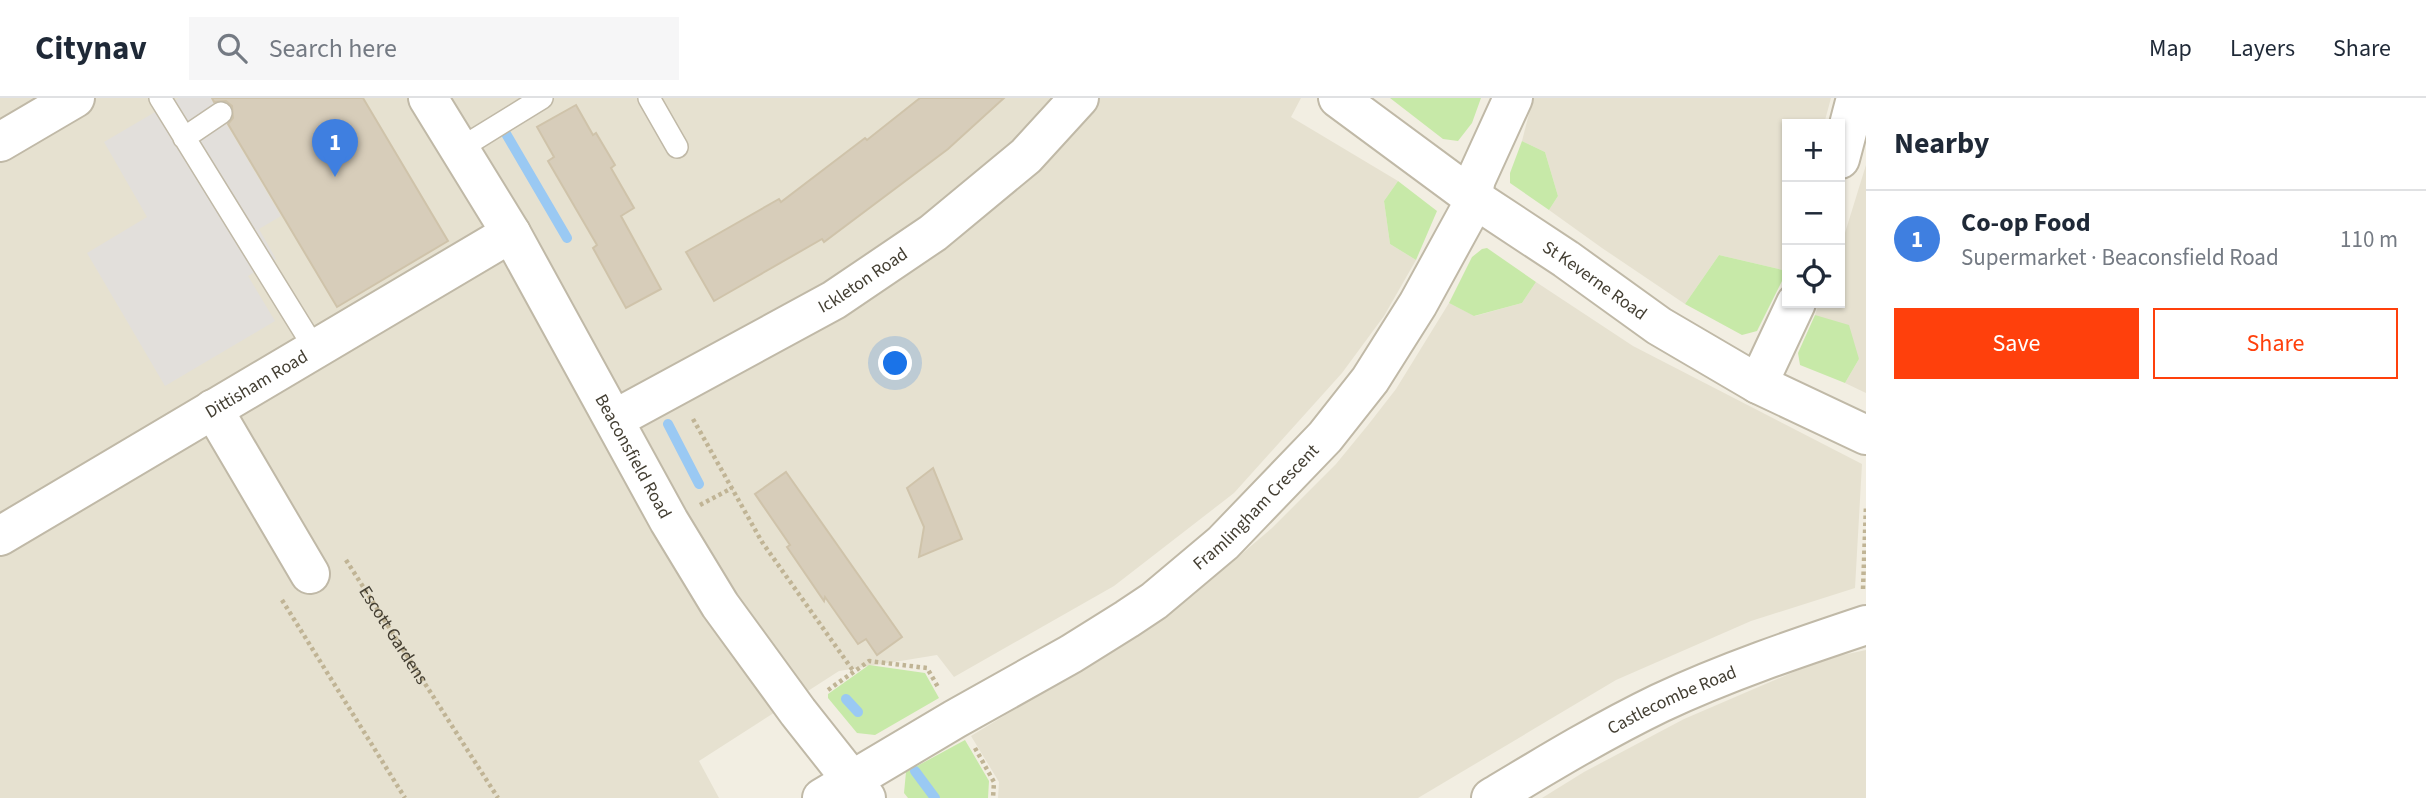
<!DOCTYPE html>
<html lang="en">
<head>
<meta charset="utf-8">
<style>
	body { margin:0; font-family:"Source Sans 3",sans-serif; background:#f6f6f7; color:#1f2937 }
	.controls { position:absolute; right:21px; top:21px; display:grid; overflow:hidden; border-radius:0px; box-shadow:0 2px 5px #0004 }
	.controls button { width:63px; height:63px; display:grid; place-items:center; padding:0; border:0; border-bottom:2px solid #e0e1e3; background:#fff; color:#1f2937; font:35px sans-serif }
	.you { position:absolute; left:896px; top:266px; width:24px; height:24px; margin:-18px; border:5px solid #fff; border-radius:50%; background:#1a73e8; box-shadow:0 0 0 10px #1a73e833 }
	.badge { display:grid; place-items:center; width:46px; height:46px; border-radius:50%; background:#ff400c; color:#fff; font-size:23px; font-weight:700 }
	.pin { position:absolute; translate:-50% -58px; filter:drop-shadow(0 2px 4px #0008) }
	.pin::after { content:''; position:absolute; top:37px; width:24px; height:21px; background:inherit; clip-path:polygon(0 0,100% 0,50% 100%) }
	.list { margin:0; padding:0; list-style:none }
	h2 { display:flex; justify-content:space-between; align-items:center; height:91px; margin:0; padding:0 28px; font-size:30px }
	h2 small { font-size:23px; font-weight:400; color:#747a83 }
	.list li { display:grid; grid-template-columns:46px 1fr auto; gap:21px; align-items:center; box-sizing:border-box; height:98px; padding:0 28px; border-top:2px solid #e0e1e3 }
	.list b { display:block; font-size:26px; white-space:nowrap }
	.list p { margin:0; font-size:23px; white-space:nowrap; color:#747a83 }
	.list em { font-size:23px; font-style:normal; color:#747a83 }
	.actions { display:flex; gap:14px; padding:21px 28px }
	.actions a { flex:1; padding:16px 0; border:2px solid #ff400c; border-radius:0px; text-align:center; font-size:24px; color:#ff400c }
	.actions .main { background:#ff400c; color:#fff }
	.icon { flex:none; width:38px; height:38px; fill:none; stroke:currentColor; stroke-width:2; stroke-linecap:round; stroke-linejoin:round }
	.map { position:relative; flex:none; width:1866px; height:700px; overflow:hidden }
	header { display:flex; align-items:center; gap:42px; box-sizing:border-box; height:98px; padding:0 35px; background:#fff; border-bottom:2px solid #e0e1e3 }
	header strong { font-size:33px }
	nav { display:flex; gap:38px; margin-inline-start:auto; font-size:24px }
	.search { width:490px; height:63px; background:#f6f6f7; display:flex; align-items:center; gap:18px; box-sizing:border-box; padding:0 24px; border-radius:0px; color:#747a83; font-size:26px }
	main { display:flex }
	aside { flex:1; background:#fff }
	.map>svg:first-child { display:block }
	.residential { fill:#e6e1d0 }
	.green { fill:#c7e9a8 }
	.parking { fill:#e2dfdb }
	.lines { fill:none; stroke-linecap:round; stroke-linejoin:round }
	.stream { stroke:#9ac9f3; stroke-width:10 }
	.building { fill:#d7cdba; stroke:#cfc3aa; stroke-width:2 }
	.service-casing { stroke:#c0b9a7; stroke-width:24 }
	.minor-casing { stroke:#c0b9a7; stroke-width:42 }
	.path { stroke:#c0b495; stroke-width:4.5; stroke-dasharray:3.5 3.5; stroke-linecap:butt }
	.service { stroke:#fff; stroke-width:21 }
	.minor { stroke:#fff; stroke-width:38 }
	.labels { text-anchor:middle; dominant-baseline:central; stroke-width:5; stroke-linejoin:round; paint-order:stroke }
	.street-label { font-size:18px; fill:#433e32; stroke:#fff }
</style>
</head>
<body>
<header>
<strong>Citynav</strong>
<div class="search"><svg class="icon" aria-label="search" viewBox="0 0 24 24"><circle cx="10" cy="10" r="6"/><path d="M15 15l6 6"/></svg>Search here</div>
<nav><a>Map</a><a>Layers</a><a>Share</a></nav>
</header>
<main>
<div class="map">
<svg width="1866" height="700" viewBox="0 0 1866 700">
	<rect width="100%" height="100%" fill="#f2eee2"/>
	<path class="residential" d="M 0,0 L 1301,0 L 1291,19 L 1398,83 L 1384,103 L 1390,146 L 1416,162 L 1384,218 L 1342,275 L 1234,395 L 1114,488 L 954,579 L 937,557 L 839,573 L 699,663 L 719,700 L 0,700 Z
		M 1533,0 L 1831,0 L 1824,26 L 1787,26 L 1787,173 L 1719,157 L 1685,206 L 1602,150 L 1549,112 L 1558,98 L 1545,54 L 1522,43 Z
		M 1866,67 L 1866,295 L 1845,285 L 1859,261 L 1815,217 L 1819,205 L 1840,205 L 1840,151 Z
		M 1536,184 L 1633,248 L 1862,366 L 1855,490 L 1751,523 L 1616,582 L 1418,700 L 998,700 L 999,684 L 971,638 L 1155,525 L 1196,495 L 1272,430 L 1336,366 L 1368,327 L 1396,291 L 1449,205 L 1475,218 L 1522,205 Z
		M 1866,552 L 1866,700 L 1542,700 L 1584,674 L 1684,621 L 1824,561 Z"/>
	<path class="green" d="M 1390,0 L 1481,0 L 1472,25 L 1458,43 L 1443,41 Z
		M 1522,43 L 1545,54 L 1558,98 L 1549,112 L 1510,85 L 1510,75 Z
		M 1398,83 L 1437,113 L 1416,162 L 1390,146 L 1384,103 Z
		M 1487,150 L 1536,184 L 1522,205 L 1474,218 L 1449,205 L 1472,159 L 1482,151 Z
		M 1719,157 L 1787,173 L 1757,233 L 1742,237 L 1685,206 Z
		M 1815,217 L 1849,227 L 1859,261 L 1845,285 L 1800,267 L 1798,255 Z
		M 869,567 L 925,575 L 939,600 L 875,637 L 857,635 L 828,600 L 828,596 Z
		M 965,642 L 989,683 L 988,700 L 908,700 L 904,695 L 906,674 Z"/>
	<path class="parking" d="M 179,0 L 211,0 L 281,118 L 259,131 L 276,161 L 248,178 L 275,223 L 165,288 L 87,155 L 147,119 L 104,44 Z"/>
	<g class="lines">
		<path class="stream" d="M 505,34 L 567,140
			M 668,326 L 699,386
			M 846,601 L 858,614
			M 915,673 L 935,700"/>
	</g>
	<path class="building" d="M 212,0 L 363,0 L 448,143 L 337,209 L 228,26 L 233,20 L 232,8 L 226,3 L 214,4 Z
		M 920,0 L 1004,0 L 948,51 L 824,144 L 822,141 L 714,203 L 686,154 L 779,101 L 781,104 L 865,40 L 867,42 Z
		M 576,7 L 593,37 L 596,35 L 615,67 L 611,70 L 634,110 L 621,118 L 661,191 L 626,210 L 593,150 L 597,147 L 548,63 L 554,59 L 537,29 Z
		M 933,370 L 962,441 L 919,459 L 924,429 L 907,390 Z
		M 786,374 L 902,539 L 877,557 L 866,541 L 858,546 L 825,499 L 824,503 L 787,449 L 790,447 L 755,396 Z"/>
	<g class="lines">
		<defs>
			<path id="service" d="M 160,0 L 315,251
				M 649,0 L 677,49
				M 184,40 L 221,15
				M 461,50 L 542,0"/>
			<g id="minor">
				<path id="s2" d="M 428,0 L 511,135 L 669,423 L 720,507 L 798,614 L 866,700"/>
				<path id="s3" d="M 1338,0 L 1472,99 L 1566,161 L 1659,228 L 1758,286 L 1866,337"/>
				<path d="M 0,44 L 75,0"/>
				<path d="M 1840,61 L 1856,0"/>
				<path d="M 1758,286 L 1796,205"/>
				<path d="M 213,311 L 310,476"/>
				<path id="s4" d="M 615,321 L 834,202 L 933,135 L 1026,58 L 1079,0"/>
				<path id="s5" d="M 0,438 L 511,135"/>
				<path id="s6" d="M 822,700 L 955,621 L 1071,556 L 1127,521 L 1154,503 L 1223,445 L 1325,339 L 1370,282 L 1418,206 L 1469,113 L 1476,81 L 1513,0"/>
				<path id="s7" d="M 1491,700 C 1546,667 1602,633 1660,605 C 1726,574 1797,550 1866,527"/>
			</g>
		</defs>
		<use href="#service" class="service-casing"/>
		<use href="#minor" class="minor-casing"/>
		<g class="path">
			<path d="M 693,321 L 762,444 L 854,574"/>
			<path d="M 700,407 L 732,390"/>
			<path id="s1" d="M 346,462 L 498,700"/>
			<path d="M 1863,491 L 1866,407"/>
			<path d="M 282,502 L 405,700"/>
			<path d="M 828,592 L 869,563 L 927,570 L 938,589"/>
			<path d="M 975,650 L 994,684 L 993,700"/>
		</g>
		<use href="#service" class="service"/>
		<use href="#minor" class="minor"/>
	</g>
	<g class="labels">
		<g class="street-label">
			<text stroke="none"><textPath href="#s4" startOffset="284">Ickleton Road</textPath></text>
			<text stroke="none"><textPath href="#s3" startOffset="315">St Keverne Road</textPath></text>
			<text stroke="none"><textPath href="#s5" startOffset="298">Dittisham Road</textPath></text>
			<text stroke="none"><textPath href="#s2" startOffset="413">Beaconsfield Road</textPath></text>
			<text stroke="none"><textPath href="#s6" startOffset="525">Framlingham Crescent</textPath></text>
			<text stroke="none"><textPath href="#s1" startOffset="89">Escott Gardens</textPath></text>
			<text stroke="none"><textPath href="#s7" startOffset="206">Castlecombe Road</textPath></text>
		</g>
	</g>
</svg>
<div class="controls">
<button>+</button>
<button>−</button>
<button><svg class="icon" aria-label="locate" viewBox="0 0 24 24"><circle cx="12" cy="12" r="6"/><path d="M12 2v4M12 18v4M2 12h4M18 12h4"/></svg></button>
</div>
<div class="you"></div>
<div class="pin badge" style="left:335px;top:79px;background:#3f7fe0">1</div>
</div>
<aside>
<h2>Nearby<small></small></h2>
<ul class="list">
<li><span class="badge" style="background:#3f7fe0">1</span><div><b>Co-op Food</b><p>Supermarket · Beaconsfield Road</p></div><em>110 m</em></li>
</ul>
<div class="actions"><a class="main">Save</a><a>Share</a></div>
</aside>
</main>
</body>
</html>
